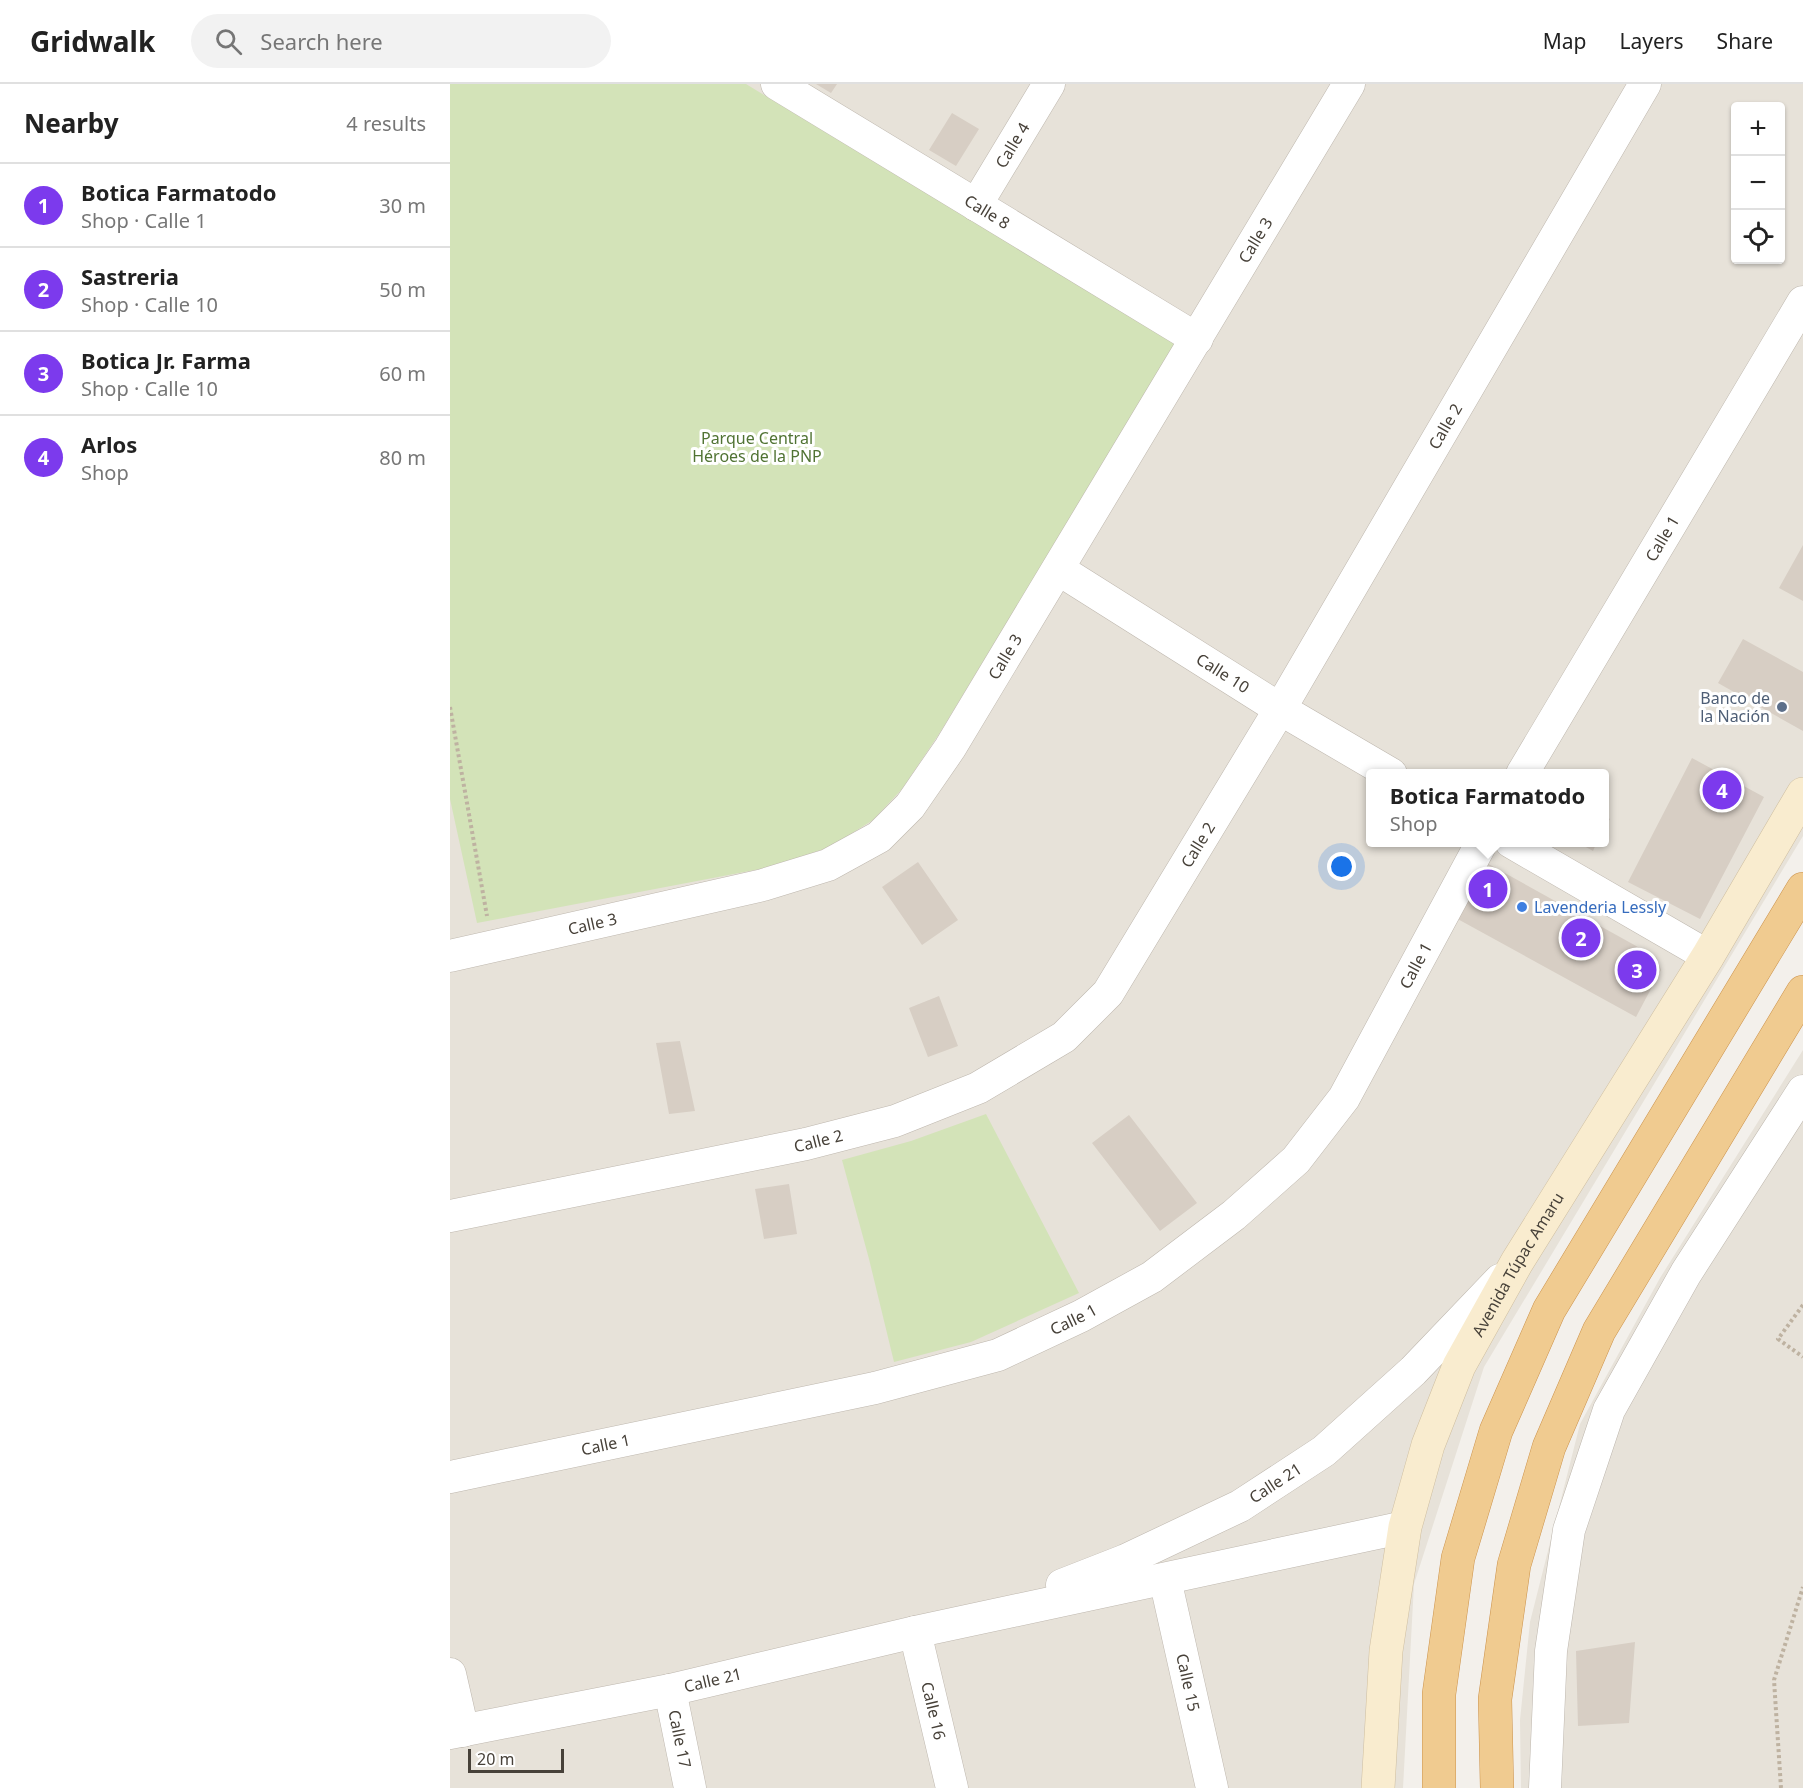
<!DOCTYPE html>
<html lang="en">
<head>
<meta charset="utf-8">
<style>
	body { margin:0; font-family:"Noto Sans",sans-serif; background:#f2f2f2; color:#222 }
	.controls { position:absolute; right:18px; top:18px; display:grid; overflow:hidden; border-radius:6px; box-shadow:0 2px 4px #0004 }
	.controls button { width:54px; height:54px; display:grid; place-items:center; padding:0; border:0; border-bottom:2px solid #e0e0e0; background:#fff; color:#222; font:30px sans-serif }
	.scale { position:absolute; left:18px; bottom:15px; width:96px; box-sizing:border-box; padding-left:6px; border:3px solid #474139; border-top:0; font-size:16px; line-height:21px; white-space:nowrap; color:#474139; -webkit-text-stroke:4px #fff; paint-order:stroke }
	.you { position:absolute; left:892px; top:783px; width:21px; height:21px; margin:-15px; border:4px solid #fff; border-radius:50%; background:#1a73e8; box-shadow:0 0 0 9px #1a73e833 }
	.badge { display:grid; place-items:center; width:39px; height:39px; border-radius:50%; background:#7c3aed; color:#fff; font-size:20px; font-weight:700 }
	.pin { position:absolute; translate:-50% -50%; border:3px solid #fff; box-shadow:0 2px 6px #0006 }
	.popup { position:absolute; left:916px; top:685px; width:243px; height:78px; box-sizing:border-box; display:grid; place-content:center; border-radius:6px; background:#fff; filter:drop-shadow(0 2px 4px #0005); font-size:20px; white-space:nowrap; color:#767676 }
	.popup b { font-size:22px; color:#222 }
	.popup::after { content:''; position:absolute; left:50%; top:100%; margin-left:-12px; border:12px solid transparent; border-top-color:#fff }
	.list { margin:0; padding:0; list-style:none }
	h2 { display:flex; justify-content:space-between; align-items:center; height:78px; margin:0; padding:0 24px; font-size:26px }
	h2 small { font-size:20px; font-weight:400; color:#767676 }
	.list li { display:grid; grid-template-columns:39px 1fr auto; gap:18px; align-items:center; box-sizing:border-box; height:84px; padding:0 24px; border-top:2px solid #e0e0e0 }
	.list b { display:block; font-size:22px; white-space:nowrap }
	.list p { margin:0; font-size:20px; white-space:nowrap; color:#767676 }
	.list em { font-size:20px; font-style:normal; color:#767676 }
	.icon { flex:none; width:33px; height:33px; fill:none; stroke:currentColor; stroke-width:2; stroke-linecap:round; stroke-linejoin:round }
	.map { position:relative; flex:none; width:1353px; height:1704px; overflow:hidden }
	header { display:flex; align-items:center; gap:36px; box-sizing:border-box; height:84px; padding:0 30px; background:#fff; border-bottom:2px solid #e0e0e0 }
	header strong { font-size:28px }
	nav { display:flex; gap:33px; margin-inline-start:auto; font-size:21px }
	.search { width:420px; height:54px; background:#f2f2f2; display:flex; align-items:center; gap:15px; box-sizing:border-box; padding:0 21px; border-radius:33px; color:#767676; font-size:22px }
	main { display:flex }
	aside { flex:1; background:#fff }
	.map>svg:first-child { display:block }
	.residential { fill:#e7e2d9; fill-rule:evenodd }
	.green { fill:#d3e3b8 }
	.building { fill:#d7cec4 }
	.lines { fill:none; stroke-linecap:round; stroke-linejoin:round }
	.minor-casing { stroke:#beb7ae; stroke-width:33 }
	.secondary-casing { stroke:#cebea0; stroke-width:34 }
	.trunk-casing { stroke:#cc934c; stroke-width:34 }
	.path { stroke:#beb2a1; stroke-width:4; stroke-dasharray:3 3; stroke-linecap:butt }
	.minor { stroke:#fff; stroke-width:32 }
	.secondary { stroke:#f9eccf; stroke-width:33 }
	.trunk { stroke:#f0cb90; stroke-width:33 }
	.service-dot { fill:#5c6f8a; stroke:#fff; stroke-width:2 }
	.shop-dot { fill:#3f7fe0; stroke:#fff; stroke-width:2 }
	.labels { text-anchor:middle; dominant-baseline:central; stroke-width:6; stroke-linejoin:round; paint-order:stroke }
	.street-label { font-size:16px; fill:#474139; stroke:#fff }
	.park-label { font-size:16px; fill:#507333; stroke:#fff }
	.service-label { font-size:16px; fill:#4e5e75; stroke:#fff; text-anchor:end }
	.shop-label { font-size:16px; fill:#366cbe; stroke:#fff; text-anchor:start }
</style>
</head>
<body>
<header>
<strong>Gridwalk</strong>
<div class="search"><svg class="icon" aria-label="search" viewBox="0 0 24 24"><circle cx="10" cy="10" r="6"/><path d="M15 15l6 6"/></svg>Search here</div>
<nav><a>Map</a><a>Layers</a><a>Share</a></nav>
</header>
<main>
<aside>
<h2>Nearby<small>4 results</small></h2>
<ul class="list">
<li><span class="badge">1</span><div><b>Botica Farmatodo</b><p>Shop · Calle 1</p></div><em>30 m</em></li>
<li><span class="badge">2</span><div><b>Sastreria</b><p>Shop · Calle 10</p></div><em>50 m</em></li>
<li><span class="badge">3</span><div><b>Botica Jr. Farma</b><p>Shop · Calle 10</p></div><em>60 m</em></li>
<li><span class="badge">4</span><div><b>Arlos</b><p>Shop</p></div><em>80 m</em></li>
</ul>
</aside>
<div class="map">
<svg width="1353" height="1704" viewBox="0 0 1353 1704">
	<rect width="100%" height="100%" fill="#f3f0eb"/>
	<path class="residential" d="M 0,0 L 1353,0 L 1353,752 L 1034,1283 L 964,1500 L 953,1704 L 0,1704 ZM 1286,22 L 1330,22 L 1330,176 L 1286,176 ZM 921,690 L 1155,690 L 1155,758 L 921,758 Z
		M 1353,966 L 1353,1704 L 1071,1704 L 1070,1636 L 1080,1538 L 1130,1340 L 1210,1194 Z"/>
	<path class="green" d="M 0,0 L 296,0 L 726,260 L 489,650 L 452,705 L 423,736 L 380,763 L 320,783 L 27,839 L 0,715 Z
		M 536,1030 L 629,1209 L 521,1258 L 444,1278 L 419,1175 L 392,1076 L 461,1057 Z"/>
	<path class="building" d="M 366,0 L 387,0 L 381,9 Z
		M 502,29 L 529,45 L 506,82 L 479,66 Z
		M 1353,461 L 1353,517 L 1329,504 Z
		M 1293,555 L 1353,588 L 1353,647 L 1268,599 Z
		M 1242,674 L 1314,713 L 1250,835 L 1178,798 Z
		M 1155,732 L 1160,735 L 1155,744 Z
		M 1127,758 L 1147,758 L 1143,767 Z
		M 468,778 L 508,836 L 472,861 L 432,803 Z
		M 1035,778 L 1206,873 L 1211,886 L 1186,933 L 1004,833 Z
		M 489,912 L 508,962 L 478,973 L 459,924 Z
		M 230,957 L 245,1027 L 219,1030 L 206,959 Z
		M 679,1031 L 747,1119 L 710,1147 L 642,1059 Z
		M 339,1100 L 347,1150 L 314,1155 L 305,1105 Z
		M 1185,1558 L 1179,1639 L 1128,1642 L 1126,1567 Z"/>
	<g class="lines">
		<defs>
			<g id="minor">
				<path id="s1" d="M 327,0 L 747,255"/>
				<path id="s2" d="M 526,121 L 599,0"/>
				<path id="s3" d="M 608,485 L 830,625 L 941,690"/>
				<path id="s4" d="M 1072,690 L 1353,218"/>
				<path d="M 1061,758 L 1258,872"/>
				<path id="s5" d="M 0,872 L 313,801 L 378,781 L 429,753 L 460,722 L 500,664 L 899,0"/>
				<path id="s6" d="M 0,1132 L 356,1060 L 445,1037 L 528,1004 L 614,953 L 658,909 L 830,625 L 1195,0"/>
				<path id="s7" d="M 0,1393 L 425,1304 L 548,1271 L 631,1232 L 702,1193 L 784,1131 L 846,1076 L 894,1014 L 1032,758"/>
				<path id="s8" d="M 715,1495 L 762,1704"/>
				<path id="s9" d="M 612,1501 L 676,1476 L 790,1422 L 874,1367 L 963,1287 L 1050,1196"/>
				<path id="s10" d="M 465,1548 L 502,1704"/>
				<path d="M 0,1590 L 13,1647"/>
				<path id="s11" d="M 220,1606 L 240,1704"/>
				<path id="s12" d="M 0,1649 L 220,1606 L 465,1548 L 955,1443"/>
				<path d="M 1095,1704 L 1101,1567 L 1119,1446 L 1159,1326 L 1236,1189 L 1353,1007"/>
			</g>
			<g id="secondary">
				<path id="s13" d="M 928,1704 L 936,1567 L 955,1443 L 978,1361 L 1009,1282 L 1067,1178 L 1258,872 L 1353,710"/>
			</g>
			<path id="trunk" d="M 989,1704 L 989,1610 L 1008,1474 L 1046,1347 L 1099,1226 L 1353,805
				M 1047,1704 L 1045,1615 L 1064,1481 L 1099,1363 L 1149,1247 L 1353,908"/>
		</defs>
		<use href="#minor" class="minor-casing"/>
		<use href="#secondary" class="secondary-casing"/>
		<use href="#trunk" class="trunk-casing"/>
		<path class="path" d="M 0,623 L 37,832
			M 1353,1221 L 1328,1255 L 1353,1273
			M 1331,1704 L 1324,1596 L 1353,1503"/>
		<use href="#minor" class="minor"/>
		<use href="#secondary" class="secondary"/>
		<use href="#trunk" class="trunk"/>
	</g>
	<circle class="service-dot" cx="1332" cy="623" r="6"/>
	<circle class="shop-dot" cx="1072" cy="823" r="6"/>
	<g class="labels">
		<g class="street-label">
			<text stroke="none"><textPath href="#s2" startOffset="70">Calle 4</textPath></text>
			<text stroke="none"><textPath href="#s1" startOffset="246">Calle 8</textPath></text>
			<text stroke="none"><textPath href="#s5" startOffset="1154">Calle 3</textPath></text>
			<text stroke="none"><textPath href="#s6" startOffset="1366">Calle 2</textPath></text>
			<text stroke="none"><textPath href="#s4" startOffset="274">Calle 1</textPath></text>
			<text stroke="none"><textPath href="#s5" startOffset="668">Calle 3</textPath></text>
			<text stroke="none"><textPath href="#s3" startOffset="195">Calle 10</textPath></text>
			<text stroke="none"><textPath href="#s6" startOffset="880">Calle 2</textPath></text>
			<text stroke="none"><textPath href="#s5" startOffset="146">Calle 3</textPath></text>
			<text stroke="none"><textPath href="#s7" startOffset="1149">Calle 1</textPath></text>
			<text stroke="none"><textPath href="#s6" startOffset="376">Calle 2</textPath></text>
			<text stroke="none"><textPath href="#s13" startOffset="550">Avenida Túpac Amaru</textPath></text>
			<text stroke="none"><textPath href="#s7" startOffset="645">Calle 1</textPath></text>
			<text stroke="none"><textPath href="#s7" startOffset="159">Calle 1</textPath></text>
			<text stroke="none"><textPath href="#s9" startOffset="237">Calle 21</textPath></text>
			<text stroke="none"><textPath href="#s12" startOffset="268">Calle 21</textPath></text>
			<text stroke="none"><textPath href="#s8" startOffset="106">Calle 15</textPath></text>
			<text stroke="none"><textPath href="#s10" startOffset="81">Calle 16</textPath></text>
			<text stroke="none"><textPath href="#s11" startOffset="50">Calle 17</textPath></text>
		</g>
		<g class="park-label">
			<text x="307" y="354">Parque Central<tspan x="307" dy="18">Héroes de la PNP</tspan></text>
		</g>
		<g class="service-label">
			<text x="1320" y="614">Banco de<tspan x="1320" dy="18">la Nación</tspan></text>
		</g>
		<g class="shop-label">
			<text x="1084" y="823">Lavenderia Lessly</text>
		</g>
	</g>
</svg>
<div class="controls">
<button>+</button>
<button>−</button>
<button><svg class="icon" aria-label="locate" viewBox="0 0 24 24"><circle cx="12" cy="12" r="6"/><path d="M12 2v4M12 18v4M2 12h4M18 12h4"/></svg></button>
</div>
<div class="scale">20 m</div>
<div class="you"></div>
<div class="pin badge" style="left:1038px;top:805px">1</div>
<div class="popup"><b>Botica Farmatodo</b>Shop</div>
<div class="pin badge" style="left:1131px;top:854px">2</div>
<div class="pin badge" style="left:1187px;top:886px">3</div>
<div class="pin badge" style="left:1272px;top:706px">4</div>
</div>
</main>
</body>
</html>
